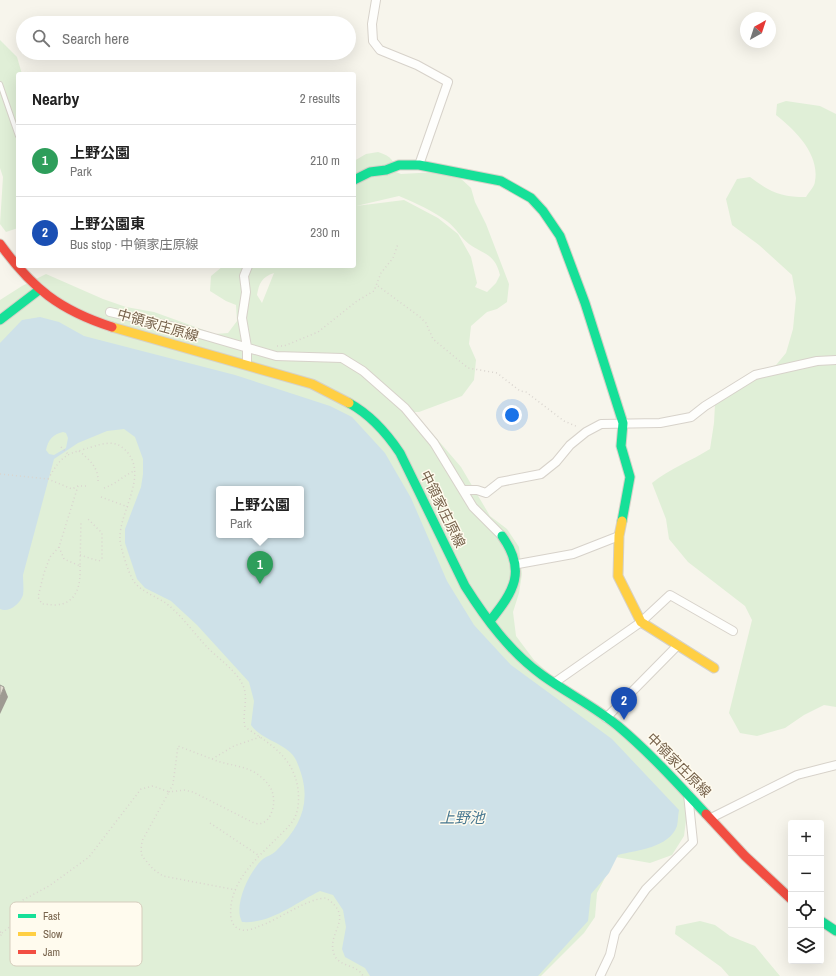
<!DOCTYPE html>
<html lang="en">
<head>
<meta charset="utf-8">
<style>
	body { margin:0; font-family:"Archivo Narrow","Noto Sans JP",sans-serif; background:#f6f6f6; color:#222 }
	.controls { position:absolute; right:12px; bottom:12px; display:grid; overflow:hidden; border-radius:4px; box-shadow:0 4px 16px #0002 }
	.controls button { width:36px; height:36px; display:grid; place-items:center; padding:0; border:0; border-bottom:1px solid #e0e0e0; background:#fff; color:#222; font:20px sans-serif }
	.compass { position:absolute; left:740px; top:12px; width:36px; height:36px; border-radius:50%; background:#fff; box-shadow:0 4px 16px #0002; rotate:39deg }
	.you { position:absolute; left:512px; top:415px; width:14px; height:14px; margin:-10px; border:3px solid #fff; border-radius:50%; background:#1a73e8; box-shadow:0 0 0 6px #1a73e833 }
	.badge { display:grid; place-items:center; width:26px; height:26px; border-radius:50%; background:#5c564e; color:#fff; font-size:13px; font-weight:700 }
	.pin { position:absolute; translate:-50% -33px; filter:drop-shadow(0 1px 2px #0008) }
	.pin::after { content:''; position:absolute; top:21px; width:14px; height:12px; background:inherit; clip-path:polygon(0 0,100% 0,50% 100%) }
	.popup { position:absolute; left:216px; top:486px; width:88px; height:52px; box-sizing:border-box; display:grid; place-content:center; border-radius:4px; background:#fff; filter:drop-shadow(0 1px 3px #0005); font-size:13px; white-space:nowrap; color:#767676 }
	.popup b { font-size:15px; color:#222 }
	.popup::after { content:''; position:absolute; left:50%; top:100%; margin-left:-8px; border:8px solid transparent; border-top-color:#fff }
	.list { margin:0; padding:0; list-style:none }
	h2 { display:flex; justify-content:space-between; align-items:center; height:52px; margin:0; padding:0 16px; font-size:17px }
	h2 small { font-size:13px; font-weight:400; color:#767676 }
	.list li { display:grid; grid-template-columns:26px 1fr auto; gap:12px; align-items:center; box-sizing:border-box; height:72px; padding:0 16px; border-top:1px solid #e0e0e0 }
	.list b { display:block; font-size:15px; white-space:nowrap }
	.list p { margin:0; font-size:13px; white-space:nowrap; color:#767676 }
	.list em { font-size:13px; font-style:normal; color:#767676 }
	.icon { flex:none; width:22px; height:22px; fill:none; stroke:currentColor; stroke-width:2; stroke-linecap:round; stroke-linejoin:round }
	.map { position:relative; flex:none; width:836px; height:976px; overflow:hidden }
	.search { position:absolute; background:#fff; box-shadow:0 4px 16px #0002; left:16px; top:16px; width:340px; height:44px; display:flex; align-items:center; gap:10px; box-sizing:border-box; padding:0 14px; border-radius:22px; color:#767676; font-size:15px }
	.panel { position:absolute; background:#fff; box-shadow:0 4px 16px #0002; left:16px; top:72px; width:340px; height:196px; border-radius:4px }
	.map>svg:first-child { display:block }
	.green { fill:#e0efd7; fill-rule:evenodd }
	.water { fill:#cee1e8; fill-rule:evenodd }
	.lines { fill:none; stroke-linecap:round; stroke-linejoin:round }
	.lane-casing { stroke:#d7d2ca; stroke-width:6 }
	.street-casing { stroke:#d7d2ca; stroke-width:10 }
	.fast-casing { stroke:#d6d1c7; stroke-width:11 }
	.slow-casing { stroke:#d6d1c7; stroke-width:11 }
	.jam-casing { stroke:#d6d1c7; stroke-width:11 }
	.path { stroke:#dad5cf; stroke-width:1.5; stroke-dasharray:1 3; stroke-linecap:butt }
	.lane { stroke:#fefefc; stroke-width:4 }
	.street { stroke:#fefefc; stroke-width:8 }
	.fast { stroke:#16e098; stroke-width:9 }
	.slow { stroke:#ffcf43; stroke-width:9 }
	.jam { stroke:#f24e42; stroke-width:9 }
	.shaded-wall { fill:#9e9a92 }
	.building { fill:#e2dcd1; stroke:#9e9a92 }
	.labels { text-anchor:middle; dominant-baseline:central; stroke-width:3; stroke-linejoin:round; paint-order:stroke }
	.street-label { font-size:14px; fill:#77634c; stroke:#fffbee }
	.water-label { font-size:15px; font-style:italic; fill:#487891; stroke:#fffbee }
	.key { fill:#fffbee; stroke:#d6cdbd; stroke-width:1 }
	.key-label { font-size:11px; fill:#77634c }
</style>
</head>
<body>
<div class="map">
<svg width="836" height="976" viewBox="0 0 836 976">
	<rect width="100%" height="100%" fill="#f7f5ec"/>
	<path class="green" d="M 0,40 L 17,57 L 22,74 L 18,74 L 18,228 L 6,232 L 0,224 L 3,177 L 0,168 Z
		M 786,101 L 820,106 L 836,114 L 836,707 L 824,705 L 804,715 L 785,728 L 757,736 L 740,733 L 729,713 L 752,620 L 745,606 L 688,562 L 669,539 L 666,519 L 652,483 C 669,469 691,461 710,449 L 714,423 L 715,404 L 763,370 L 776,365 L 786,353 L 793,329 L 796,298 L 792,275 L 759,245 L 732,225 L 726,199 L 737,179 L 750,177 C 770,192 781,197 806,197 C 809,192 815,186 815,181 C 820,154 794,129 776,115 L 777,104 Z
		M 378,152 C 390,156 394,159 396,172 L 401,174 L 437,172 L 458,176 L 471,188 L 475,202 L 486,224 L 509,284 L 507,302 L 497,309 L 487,312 L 471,326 L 469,344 L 476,360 L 474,380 L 462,396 L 419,412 L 406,412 L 429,430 L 443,446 L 461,467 L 490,516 L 507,529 L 519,547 L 522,574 L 519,593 L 513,612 L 516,636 L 534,660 L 566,688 L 668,771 L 688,805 L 684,836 L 672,855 L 650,863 L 616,857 L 597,893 L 595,917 L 584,933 L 541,976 L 0,976 L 0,300 L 22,286 L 46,274 L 103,299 L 126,307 L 154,312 L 215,334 L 228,333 L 237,321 L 236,305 L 226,301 L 210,291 L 211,276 L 223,266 L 354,266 L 354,161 L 366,154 ZM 399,196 C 416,203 433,211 448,222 C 456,228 461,238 469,244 C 485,255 495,254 500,275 L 496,283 L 487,292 L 475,287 L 477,283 L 471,257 L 458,234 L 438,218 L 404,200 L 356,206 ZM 274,273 L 262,303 L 257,295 C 259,283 262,277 274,273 ZM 219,489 L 301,489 L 301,535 L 219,535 Z
		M 700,921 L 715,925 L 730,936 L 755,946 L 780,976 L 729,976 L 721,967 L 675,934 L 676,926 Z"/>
	<path class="water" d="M 40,317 L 59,322 L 84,336 L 235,375 L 330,406 L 352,417 L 385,453 L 411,498 L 447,581 L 474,625 L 511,665 L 612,739 L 679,810 C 678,815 678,821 677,826 C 669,848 637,850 618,855 L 609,873 L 591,894 L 588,921 L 538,976 L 370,976 L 365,968 L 345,957 L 342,949 L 346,927 L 343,910 L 333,895 L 320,891 C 295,903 271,924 242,922 C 233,906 249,871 263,859 C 267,856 272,855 276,851 C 304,823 313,798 296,760 C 288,743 262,741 251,725 L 254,701 L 249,682 L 197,625 L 171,601 L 145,588 L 137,579 L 125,543 L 125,529 L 141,487 L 143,474 L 143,459 L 135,437 L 124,429 L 107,431 L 78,443 L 54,459 L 23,575 C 23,581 24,589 23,595 C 20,604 9,613 0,609 L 0,343 L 22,320 ZM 63,432 L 66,433 L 68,438 L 66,448 L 54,455 L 49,454 L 46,450 C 48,440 53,434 63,432 ZM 219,489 L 301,489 L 301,535 L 219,535 Z"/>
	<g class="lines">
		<defs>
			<path id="lane" d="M 0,84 L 18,136"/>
			<path id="street" d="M 376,0 L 372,24 L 373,41 L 380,50 L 417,65 L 448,82 L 419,165
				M 110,312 L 179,328 L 276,356 L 342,358 L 363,371 L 405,408 L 434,443 L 473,507 L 502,536
				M 247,364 L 247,347 L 242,318 L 246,292 L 244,276 L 248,266
				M 464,490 L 477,490 L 486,493 L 500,482 L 541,474 L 556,462 L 570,445 L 586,432 L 601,424 L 660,423 L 691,417 L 705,406 L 755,375 L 817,361 L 836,360
				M 518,564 L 573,554 L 619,536
				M 554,683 L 641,622 L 670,595 L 733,631
				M 606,718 L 678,645
				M 711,818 L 797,775 L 836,765
				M 600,976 L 610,955 L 615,933 L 646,889 L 693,842 L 688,794"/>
			<path id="fast" d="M 354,180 L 370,172 L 386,170 L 399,165 L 419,165 L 501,181 L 531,198 L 543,211 L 560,236 L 585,303 L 623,423 L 621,446 L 630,477 L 622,521
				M 0,320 L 39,290
				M 349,403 C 371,415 386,432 400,453 L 465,586 C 486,619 510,652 542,675 C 567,693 595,707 618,726 C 650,753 678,784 706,814
				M 490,621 C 514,591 527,571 502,536
				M 821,921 L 836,931"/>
			<path id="slow" d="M 112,327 L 312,384 L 349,403
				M 622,521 L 619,536 L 618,576 L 641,622 L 714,668"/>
			<path id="jam" d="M 0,244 C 32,288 59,310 112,327
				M 706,814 L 745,856 L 791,899"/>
		</defs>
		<use href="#lane" class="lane-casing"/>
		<use href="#street" class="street-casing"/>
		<use href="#fast" class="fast-casing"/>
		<use href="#slow" class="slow-casing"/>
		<use href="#jam" class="jam-casing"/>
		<path class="path" d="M 378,286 L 420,317 L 426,323 L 433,339 L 468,368 L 497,373 L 520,391 L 526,392 L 564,421 L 578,427
			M 277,346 L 284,346 L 318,332 L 357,301 L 374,291 L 381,273 L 393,258 L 398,244
			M 61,447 L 68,454
			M 79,451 C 90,460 99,468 98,483
			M 0,474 L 48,479 L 72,489 L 78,486 L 87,486
			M 48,479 C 64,452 66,455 95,446 C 104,443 115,441 123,448 C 152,472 118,512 120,540 C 121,549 128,572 133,580 C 139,591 156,596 167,604 C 182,616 193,632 206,646 C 218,659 238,671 244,688 C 248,701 242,714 245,727 C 270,744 293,756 298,789 C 299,799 299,810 294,819 C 290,826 282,833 276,839 C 255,860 227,885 231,918 C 232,924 236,929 242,930 C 246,931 253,929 257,927 C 279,920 305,899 326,898 C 356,918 326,932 334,954 C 338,967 357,964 363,976
			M 78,486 L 59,547 L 50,557 L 44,573 L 38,597 L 42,604 C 46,604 50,605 55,605 C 77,604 81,585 80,566
			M 104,488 C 116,484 123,476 134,471
			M 101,497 L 128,507
			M 59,547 L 64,559 L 80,566 L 81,521
			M 80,555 L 99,561 L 102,559 L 102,533 L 88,519
			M 212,759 C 228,766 248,765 261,777 C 267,782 272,788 273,795 C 276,807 269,828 254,823 L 193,792 L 184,790 L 169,792 L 173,784 L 178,746 L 212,759 L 234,746 L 260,737
			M 210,823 L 258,855
			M 0,932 L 2,933 L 0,937
			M 2,933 L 13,924 L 23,900 L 49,886 L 89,857 L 141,789 L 153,786 L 169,792 L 142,841 L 141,850 L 142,856 L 153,869 L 163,876 L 236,890"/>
		<use href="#lane" class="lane"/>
		<use href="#street" class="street"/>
		<use href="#fast" class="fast"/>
		<use href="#slow" class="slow"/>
		<use href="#jam" class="jam"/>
	</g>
	<path class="shaded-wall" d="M 4,687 L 8,697 L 0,714 L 0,697 Z"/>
	<path class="building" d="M 0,685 L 4,687 L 0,697 Z"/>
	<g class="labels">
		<g class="street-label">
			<text transform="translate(158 325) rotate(16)">中領家庄原線</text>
			<text transform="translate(443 509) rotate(64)">中領家庄原線</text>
			<text transform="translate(679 765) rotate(45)">中領家庄原線</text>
		</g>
		<g class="water-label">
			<text x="462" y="817">上野池</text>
		</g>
	</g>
	<rect x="10" y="902" width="132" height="64" rx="6" class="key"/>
	<rect x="18" y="914" width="18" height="4" fill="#16e098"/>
	<rect x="18" y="932" width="18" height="4" fill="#ffcf43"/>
	<rect x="18" y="950" width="18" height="4" fill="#f24e42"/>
	<g class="key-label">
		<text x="43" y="920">Fast</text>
		<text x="43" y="938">Slow</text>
		<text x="43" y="956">Jam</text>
	</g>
</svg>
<div class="controls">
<button>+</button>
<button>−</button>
<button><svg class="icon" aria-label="locate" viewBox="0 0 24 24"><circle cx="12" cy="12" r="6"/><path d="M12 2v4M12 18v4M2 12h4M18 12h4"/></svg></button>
<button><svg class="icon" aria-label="layers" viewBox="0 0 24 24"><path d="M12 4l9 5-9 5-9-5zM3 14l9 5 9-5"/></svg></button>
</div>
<svg class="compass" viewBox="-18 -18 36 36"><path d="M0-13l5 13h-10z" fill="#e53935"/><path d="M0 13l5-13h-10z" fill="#767676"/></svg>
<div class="you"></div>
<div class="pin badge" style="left:260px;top:584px;background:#2e9e5b">1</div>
<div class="popup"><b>上野公園</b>Park</div>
<div class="pin badge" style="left:624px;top:720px;background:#1a4fb4">2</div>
<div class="search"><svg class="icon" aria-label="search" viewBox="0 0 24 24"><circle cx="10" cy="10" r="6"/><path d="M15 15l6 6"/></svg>Search here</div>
<section class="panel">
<h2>Nearby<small>2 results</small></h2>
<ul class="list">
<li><span class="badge" style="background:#2e9e5b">1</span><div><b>上野公園</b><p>Park</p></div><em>210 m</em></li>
<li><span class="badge" style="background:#1a4fb4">2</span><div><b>上野公園東</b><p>Bus stop · 中領家庄原線</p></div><em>230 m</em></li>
</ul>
</section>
</div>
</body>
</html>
